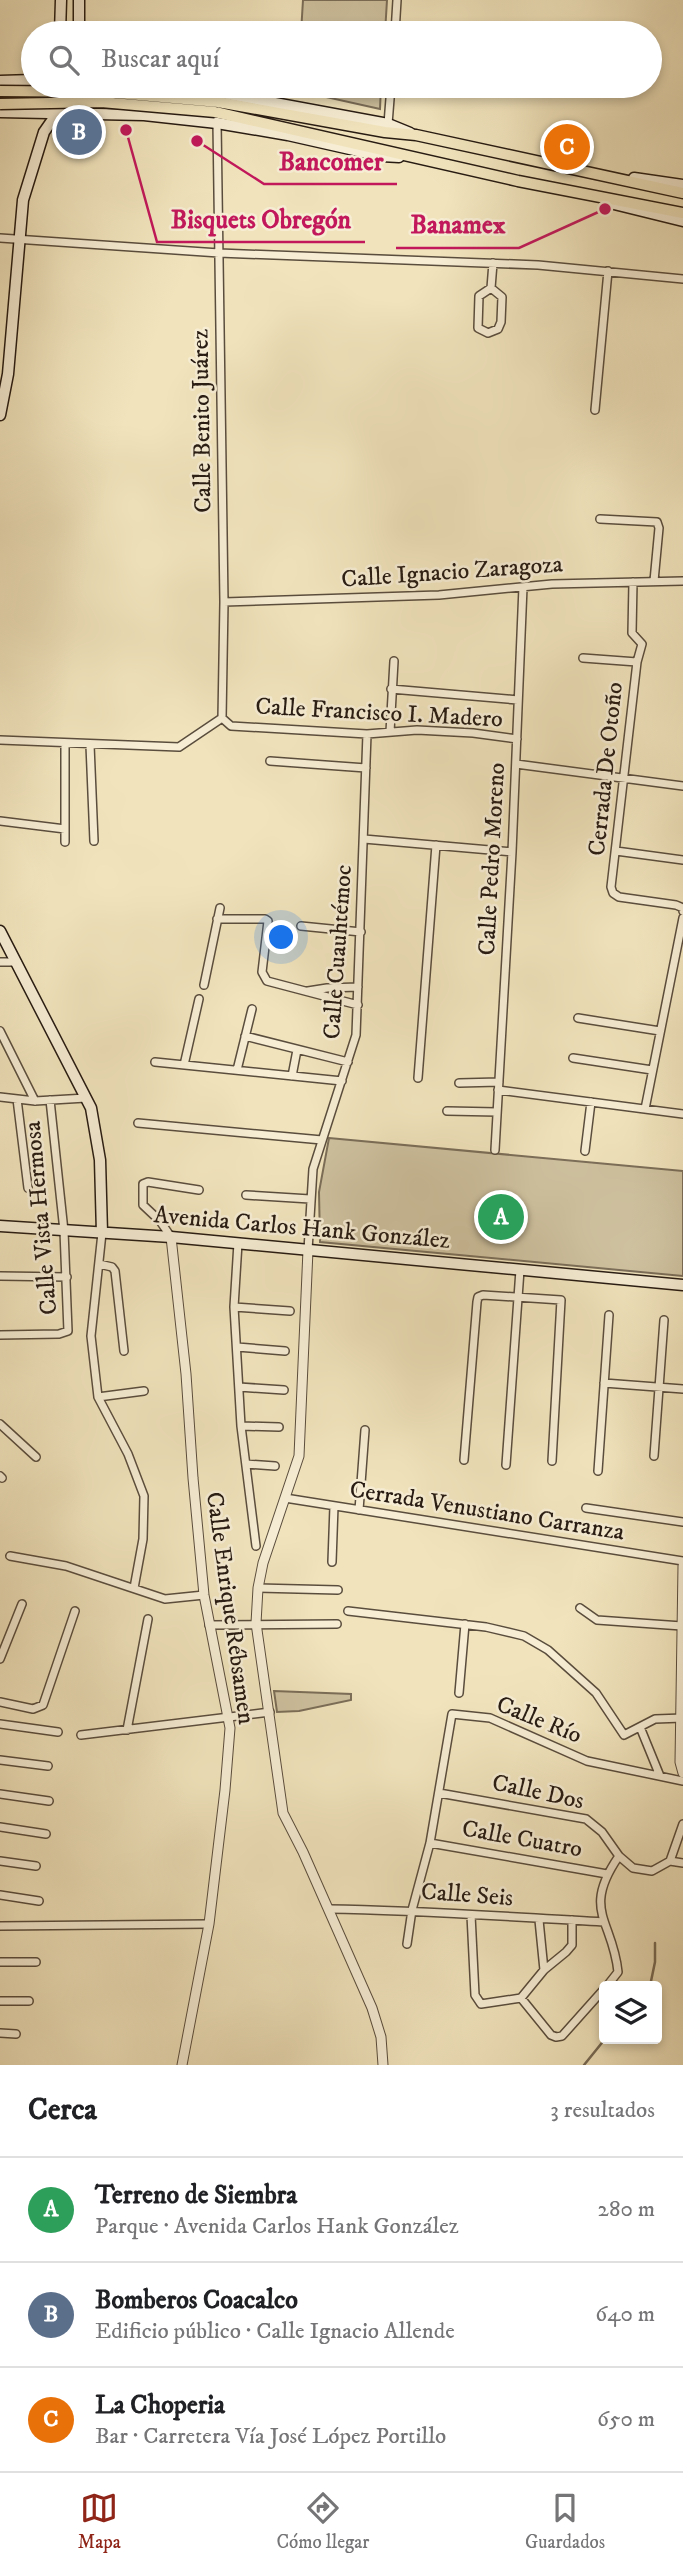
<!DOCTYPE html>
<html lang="es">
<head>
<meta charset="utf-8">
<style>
	body { margin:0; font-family:"IM FELL DW Pica",serif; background:#f2f2f2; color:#202124 }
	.controls { position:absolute; right:21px; bottom:21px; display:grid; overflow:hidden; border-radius:7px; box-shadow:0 4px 10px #0003 }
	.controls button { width:63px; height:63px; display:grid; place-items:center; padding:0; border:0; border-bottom:2px solid #e0e0e0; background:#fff; color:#202124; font:35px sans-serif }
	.you { position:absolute; left:282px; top:938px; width:24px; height:24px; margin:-18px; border:5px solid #fff; border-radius:50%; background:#1a73e8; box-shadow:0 0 0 10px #1a73e833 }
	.badge { display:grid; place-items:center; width:46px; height:46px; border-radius:50%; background:#8f2418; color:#fff; font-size:23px; font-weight:700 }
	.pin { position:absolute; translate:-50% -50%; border:4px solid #fff; box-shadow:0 2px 7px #0006 }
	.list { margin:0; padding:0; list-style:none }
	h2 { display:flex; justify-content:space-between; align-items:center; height:91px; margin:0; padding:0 28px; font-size:30px }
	h2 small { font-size:23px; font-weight:400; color:#757577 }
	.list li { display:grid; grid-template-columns:46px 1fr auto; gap:21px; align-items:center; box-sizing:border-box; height:105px; padding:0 28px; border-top:2px solid #e0e0e0 }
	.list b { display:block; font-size:26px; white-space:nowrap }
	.list p { margin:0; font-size:23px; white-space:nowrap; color:#757577 }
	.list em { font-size:23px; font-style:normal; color:#757577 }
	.icon { flex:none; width:38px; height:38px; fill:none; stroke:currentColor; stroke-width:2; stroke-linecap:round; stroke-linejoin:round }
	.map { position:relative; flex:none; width:683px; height:2065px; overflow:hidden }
	.search { position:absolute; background:#fff; box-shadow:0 4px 10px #0003; left:21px; right:21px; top:21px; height:77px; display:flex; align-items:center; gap:18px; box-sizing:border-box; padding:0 24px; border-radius:38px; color:#757577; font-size:26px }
	.sheet { height:406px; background:#fff }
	nav { display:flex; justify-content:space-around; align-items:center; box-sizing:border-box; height:98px; border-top:2px solid #e0e0e0; background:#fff; font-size:19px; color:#757577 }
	nav a { display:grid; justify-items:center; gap:4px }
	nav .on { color:#8f2418 }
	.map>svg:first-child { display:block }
	.green { fill:#cfc2a0; stroke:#7b6e59; stroke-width:2 }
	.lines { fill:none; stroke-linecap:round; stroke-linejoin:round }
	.stream { stroke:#776b56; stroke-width:2.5 }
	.minor-casing { stroke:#5a4d3d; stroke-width:10 }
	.tertiary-casing { stroke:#5a4d3d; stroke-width:11 }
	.secondary-casing { stroke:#271b12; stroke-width:13 }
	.primary-casing { stroke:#271b12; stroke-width:13 }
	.minor { stroke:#f6edd4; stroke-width:7 }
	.tertiary { stroke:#f6edd4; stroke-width:9 }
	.secondary { stroke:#f6edd4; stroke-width:10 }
	.primary { stroke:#f1e4bd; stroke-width:10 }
	.primary-bridge-casing { stroke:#271b12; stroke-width:13; stroke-linecap:butt }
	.primary-bridge { stroke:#f1e4bd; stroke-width:10 }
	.labels { text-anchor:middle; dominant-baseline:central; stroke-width:5; stroke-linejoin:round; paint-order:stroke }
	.street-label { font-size:24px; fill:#271b12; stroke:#f6edd4 }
	.leader { fill:none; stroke:#c2185b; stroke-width:2.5 }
	.callout-dot { fill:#c2185b; stroke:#f6edd4; stroke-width:2.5 }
	.callout-label { font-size:26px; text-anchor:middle; font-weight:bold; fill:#c2185b; stroke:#f6edd4; stroke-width:5; stroke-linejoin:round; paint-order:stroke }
</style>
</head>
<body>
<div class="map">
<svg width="683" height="2065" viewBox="0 0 683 2065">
	<rect width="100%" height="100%" fill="#f1e4bd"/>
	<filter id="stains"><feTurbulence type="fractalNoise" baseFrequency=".00286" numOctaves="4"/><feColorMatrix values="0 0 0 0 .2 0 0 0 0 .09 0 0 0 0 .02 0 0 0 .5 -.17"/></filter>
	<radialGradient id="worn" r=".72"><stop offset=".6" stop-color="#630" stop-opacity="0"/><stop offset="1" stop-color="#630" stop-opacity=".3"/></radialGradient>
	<path class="green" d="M 303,0 L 387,0 L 385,33 L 301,33 Z
		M 299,86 L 381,86 L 380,109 L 299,91 Z
		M 329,1138 L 683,1171 L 683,1276 L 320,1242 L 319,1192 Z
		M 274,1691 L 351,1694 L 351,1700 L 299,1711 L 277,1712 Z"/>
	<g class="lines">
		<path class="stream" d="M 650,1986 L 655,1962 L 655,1943
			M 584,2065 L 605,2039"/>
		<defs>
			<path id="minor" d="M 395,33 L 397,0
				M 217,123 L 224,602 L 222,718
				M 388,124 L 391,86
				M 0,238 L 219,253 L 538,265 L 683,279
				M 491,288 L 502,297 L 501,322 L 498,329 L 488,333 L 478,328 L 479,296 L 491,288 L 493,263
				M 595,410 L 608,271
				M 600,519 L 657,522 L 659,528 L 654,581
				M 633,582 L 632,633 L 642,644 L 637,662 L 611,887 L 613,893 L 619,897 L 676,905 L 683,908 L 683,911
				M 224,602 L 439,595 L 552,584 L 683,581
				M 583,658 L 637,662
				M 391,689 L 518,700
				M 222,718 L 231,726 L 367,734 L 417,730 L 473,733 L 517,739
				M 390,732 L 394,661
				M 0,740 L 179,747 L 222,718
				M 65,743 L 65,842
				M 90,745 L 94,841
				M 270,761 L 366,768
				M 516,764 L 683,786
				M 0,821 L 65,829
				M 364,839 L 512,852
				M 616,851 L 683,860
				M 217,919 L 265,919 L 268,921 L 262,972 L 267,981 L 358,1005
				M 301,926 L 361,932
				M 0,962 L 17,962
				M 204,985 L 220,908
				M 308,991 L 327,988 L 358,987
				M 578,1018 L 660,1031
				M 0,1031 L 35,1101
				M 245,1036 L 348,1062
				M 573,1058 L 652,1070
				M 155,1062 L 342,1081
				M 184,1065 L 199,999
				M 237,1070 L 252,1009
				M 292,1076 L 297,1050
				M 418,1078 L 436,845
				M 459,1083 L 499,1082
				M 498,1090 L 683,1114
				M 0,1097 L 35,1101 L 86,1098
				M 17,1099 L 28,1188
				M 645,1109 L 683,918
				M 447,1111 L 497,1112
				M 138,1123 L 322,1140
				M 495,1150 L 512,852 L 523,587
				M 585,1151 L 591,1102
				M 246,1195 L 310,1199
				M 102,1233 L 91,1336 L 98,1397 L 128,1454 L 144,1496 L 143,1539 L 134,1588
				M 171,1237 L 160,1221 L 143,1205 L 143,1184 L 148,1182 L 199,1190
				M 238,1243 L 234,1307 L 241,1426 L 256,1546
				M 308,1250 L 313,1169 L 356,1035 L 367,734
				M 99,1264 L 112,1267 L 115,1271 L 124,1351
				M 0,1276 L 67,1277
				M 234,1307 L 290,1311
				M 0,1335 L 59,1334 L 68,1331 L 64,1231 L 50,1100
				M 237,1347 L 285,1351
				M 604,1383 L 683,1389
				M 239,1387 L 284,1390
				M 98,1397 L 144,1391
				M 0,1424 L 36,1457
				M 241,1426 L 279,1427
				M 654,1456 L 664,1320
				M 464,1460 L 477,1302 L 478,1297 L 483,1295 L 561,1300 L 552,1461
				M 246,1464 L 275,1466
				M 506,1465 L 520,1270
				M 598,1471 L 609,1315
				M 0,1476 L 2,1478
				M 285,1498 L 683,1561
				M 586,1508 L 683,1522
				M 359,1510 L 365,1430
				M 10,1556 L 66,1566 L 165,1599 L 204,1595
				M 332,1562 L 334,1506
				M 258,1588 L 338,1590
				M 580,1608 L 597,1620 L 682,1626
				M 348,1611 L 486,1627 L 524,1636 L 548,1650 L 596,1693 L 624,1735 L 655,1719 L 683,1718
				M 209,1625 L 337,1624
				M 0,1659 L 22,1604
				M 459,1693 L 465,1624
				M 0,1702 L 33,1709 L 43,1705 L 75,1611
				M 0,1724 L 58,1732
				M 640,1727 L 660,1776
				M 127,1730 L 148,1619
				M 81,1735 L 270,1712
				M 0,1760 L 48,1766
				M 439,1793 L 586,1819 L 602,1832 L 619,1856 L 633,1868 L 652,1871 L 670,1861 L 683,1824
				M 0,1794 L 49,1801
				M 0,1827 L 46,1834
				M 430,1843 L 607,1874
				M 0,1861 L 36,1866
				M 670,1861 L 683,1863
				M 0,1895 L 39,1901
				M 329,1909 C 420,1910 512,1917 603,1922
				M 471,1915 L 475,1995 L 481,2004 L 521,1998 L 544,1970 L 566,1952 L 572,1945 L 572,1920
				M 539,1920 L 544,1970
				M 0,1926 L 209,1924
				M 407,1944 L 412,1910 L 430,1843 L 452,1714 L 490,1718 L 587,1761 L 683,1781
				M 0,1962 L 36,1962
				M 607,1986 L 618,1972 C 613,1920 581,1911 619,1856
				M 521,1998 L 551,2035 L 556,2037 L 562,2036 L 604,1989
				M 0,2001 L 29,2001
				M 0,2033 L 16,2034"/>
			<path id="tertiary" d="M 171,1237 L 186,1374 L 193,1478 L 204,1595 L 230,1728 L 225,1790 L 209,1924 L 182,2065
				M 308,1250 L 299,1456 L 263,1563 L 258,1588 L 256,1623 L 283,1813 L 303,1852 L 372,2008 L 381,2037 L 383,2065
				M 683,1566 L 680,1762 L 683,1773"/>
			<path id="secondary" d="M 60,33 L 61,0
				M 79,33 L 79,0
				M 0,81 L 33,80
				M 184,86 L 388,124 L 410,133
				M 0,112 L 144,115 L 217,123 L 288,135 L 381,156 L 399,157
				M 634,178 L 683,185
				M 614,204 L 683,221
				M 0,415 L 8,374 L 23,200 L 44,132 L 76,86
				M 0,931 L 91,1108 L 100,1160 L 102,1233
				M 0,1226 L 171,1237 L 683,1285"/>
			<path id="primary" d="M 218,102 L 385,132 L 416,135 L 683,193
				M 215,112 L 518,181 L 683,213"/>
		</defs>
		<use href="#minor" class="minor-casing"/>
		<use href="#tertiary" class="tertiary-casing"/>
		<use href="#secondary" class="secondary-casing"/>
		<use href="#primary" class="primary-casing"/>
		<use href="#minor" class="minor"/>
		<use href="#tertiary" class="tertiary"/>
		<use href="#secondary" class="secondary"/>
		<use href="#primary" class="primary"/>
		<defs>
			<path id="primary-bridge" d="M 0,91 L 105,92 L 218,102
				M 0,104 L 101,102 L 215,112"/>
		</defs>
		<use href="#primary-bridge" class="primary-bridge-casing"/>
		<use href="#primary-bridge" class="primary-bridge"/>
	</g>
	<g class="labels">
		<g class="street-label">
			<text transform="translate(202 421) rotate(-91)">Calle Benito Juárez</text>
			<text transform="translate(452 572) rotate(-4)">Calle Ignacio Zaragoza</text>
			<text transform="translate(379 713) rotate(3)">Calle Francisco I. Madero</text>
			<text transform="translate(606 769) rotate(-84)">Cerrada De Otoño</text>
			<text transform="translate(492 859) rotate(-87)">Calle Pedro Moreno</text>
			<text transform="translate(338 952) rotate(-86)">Calle Cuauhtémoc</text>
			<text transform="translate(41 1218) rotate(-95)">Calle Vista Hermosa</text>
			<text transform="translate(302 1228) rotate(5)">Avenida Carlos Hank González</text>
			<text transform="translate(487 1511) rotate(9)">Cerrada Venustiano Carranza</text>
			<text transform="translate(230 1608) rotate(82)">Calle Enrique Rébsamen</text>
			<text transform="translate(539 1720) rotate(22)">Calle Río</text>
			<text transform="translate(538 1792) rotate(12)">Calle Dos</text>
			<text transform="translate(522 1839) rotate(10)">Calle Cuatro</text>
			<text transform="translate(467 1895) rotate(4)">Calle Seis</text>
		</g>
	</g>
	<path class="leader" d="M197 141L264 184H397M126 130L157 242H365M605 209L519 248H396"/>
	<g class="callout-dot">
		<circle cx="197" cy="141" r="7"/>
		<circle cx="126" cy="130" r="7"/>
		<circle cx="605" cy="209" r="7"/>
	</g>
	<g class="callout-label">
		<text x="331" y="170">Bancomer</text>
		<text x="261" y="228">Bisquets Obregón</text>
		<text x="458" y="233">Banamex</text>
	</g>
	<rect width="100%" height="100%" filter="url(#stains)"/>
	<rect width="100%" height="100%" fill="url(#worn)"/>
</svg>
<div class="controls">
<button><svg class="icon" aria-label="layers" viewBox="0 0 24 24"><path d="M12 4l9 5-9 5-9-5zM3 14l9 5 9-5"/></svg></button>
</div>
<div class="you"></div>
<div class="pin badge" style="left:501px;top:1217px;background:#2e9e5b">A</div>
<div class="pin badge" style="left:79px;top:132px;background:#5c6f8a">B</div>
<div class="pin badge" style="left:567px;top:147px;background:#e8710a">C</div>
<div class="search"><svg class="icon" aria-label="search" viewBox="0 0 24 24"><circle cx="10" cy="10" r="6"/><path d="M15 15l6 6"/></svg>Buscar aquí</div>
</div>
<section class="sheet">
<h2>Cerca<small>3 resultados</small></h2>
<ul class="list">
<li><span class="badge" style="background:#2e9e5b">A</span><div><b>Terreno de Siembra</b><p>Parque · Avenida Carlos Hank González</p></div><em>280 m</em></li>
<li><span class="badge" style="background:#5c6f8a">B</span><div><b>Bomberos Coacalco</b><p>Edificio público · Calle Ignacio Allende</p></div><em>640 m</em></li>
<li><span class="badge" style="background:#e8710a">C</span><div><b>La Choperia</b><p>Bar · Carretera Vía José López Portillo</p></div><em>650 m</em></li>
</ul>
</section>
<nav>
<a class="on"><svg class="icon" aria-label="map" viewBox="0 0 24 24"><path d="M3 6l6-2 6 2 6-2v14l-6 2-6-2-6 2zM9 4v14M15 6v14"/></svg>Mapa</a>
<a><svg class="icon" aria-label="directions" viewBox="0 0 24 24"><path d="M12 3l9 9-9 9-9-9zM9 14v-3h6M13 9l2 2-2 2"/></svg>Cómo llegar</a>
<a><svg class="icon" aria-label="saved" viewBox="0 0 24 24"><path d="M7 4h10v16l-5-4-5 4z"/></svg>Guardados</a>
</nav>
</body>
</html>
